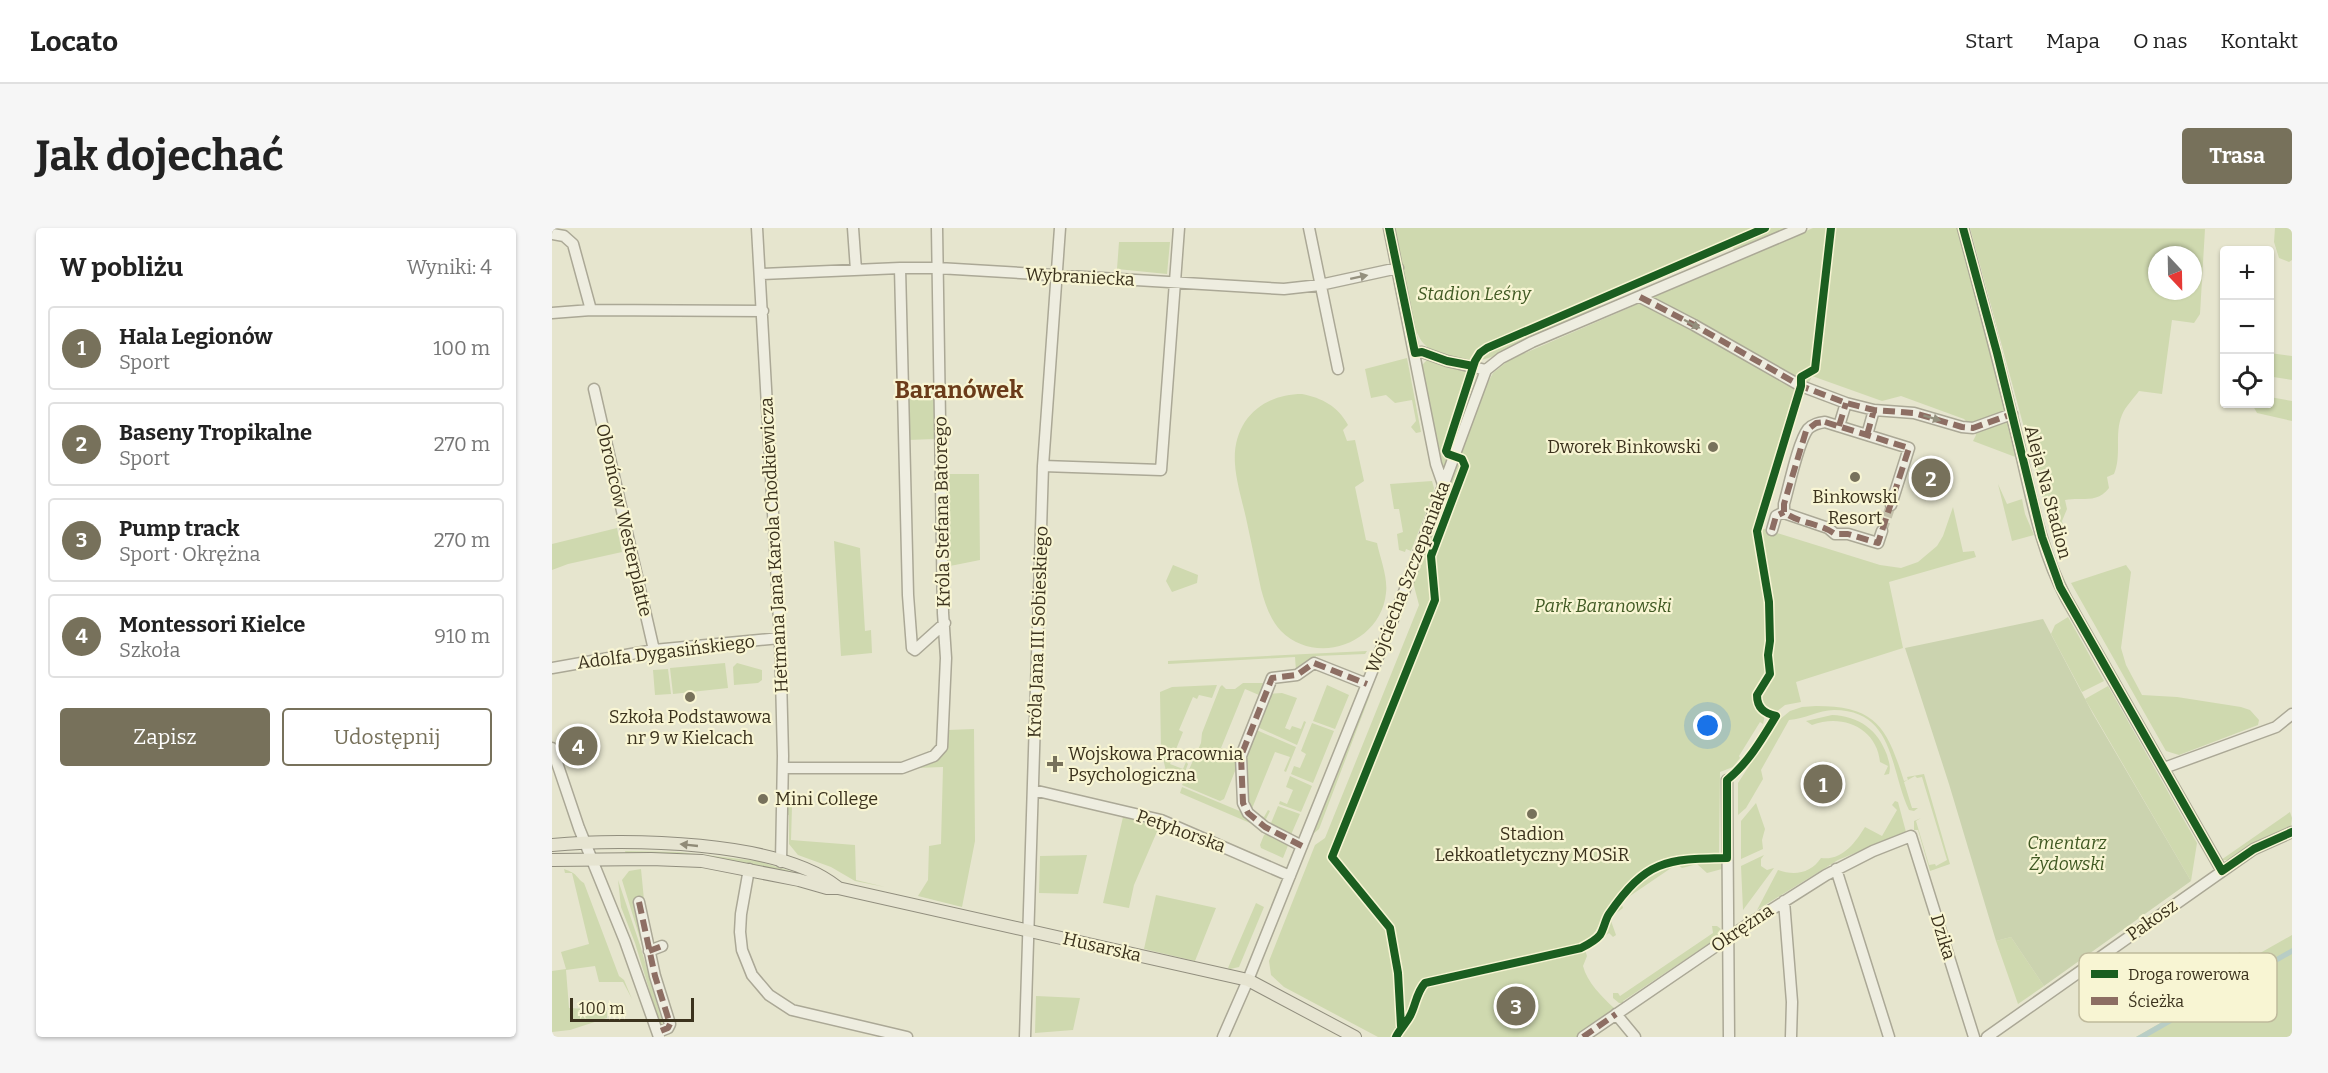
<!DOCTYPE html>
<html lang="pl">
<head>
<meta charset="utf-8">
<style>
	body { margin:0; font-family:Bitter,serif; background:#f6f6f6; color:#222 }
	.controls { position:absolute; right:18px; top:18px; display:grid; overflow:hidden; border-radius:6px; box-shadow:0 2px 4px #0004 }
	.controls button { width:54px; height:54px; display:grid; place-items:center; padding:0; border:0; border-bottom:2px solid #e0e0e0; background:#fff; color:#222; font:30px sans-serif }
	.compass { position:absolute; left:1596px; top:18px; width:54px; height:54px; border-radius:50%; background:#fff; box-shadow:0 2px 4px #0004; rotate:158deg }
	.scale { position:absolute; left:18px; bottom:15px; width:124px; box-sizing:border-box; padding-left:6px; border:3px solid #3b321d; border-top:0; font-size:16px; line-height:21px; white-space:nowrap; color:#3b321d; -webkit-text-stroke:4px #f8f5d3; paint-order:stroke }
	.you { position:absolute; left:1156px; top:498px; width:21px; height:21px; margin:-15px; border:4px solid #fff; border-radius:50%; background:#1a73e8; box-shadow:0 0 0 9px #1a73e833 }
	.badge { display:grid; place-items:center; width:39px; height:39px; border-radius:50%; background:#77715b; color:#fff; font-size:20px; font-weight:700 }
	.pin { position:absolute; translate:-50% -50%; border:3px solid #fff; box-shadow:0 2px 6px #0006 }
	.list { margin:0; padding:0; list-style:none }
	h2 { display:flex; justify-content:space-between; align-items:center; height:78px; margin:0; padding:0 24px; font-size:26px }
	h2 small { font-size:20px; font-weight:400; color:#767676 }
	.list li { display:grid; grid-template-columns:39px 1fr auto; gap:18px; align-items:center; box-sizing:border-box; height:84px; margin:0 12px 12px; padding:0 12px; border:2px solid #e0e0e0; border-radius:6px }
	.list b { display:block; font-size:22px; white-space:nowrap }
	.list p { margin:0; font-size:20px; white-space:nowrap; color:#767676 }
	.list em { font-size:20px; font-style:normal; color:#767676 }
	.actions { display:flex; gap:12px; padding:18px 24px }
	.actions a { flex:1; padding:14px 0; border:2px solid #77715b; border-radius:6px; text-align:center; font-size:21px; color:#77715b }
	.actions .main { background:#77715b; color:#fff }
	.icon { flex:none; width:33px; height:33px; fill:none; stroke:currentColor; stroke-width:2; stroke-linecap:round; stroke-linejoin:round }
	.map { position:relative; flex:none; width:1740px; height:809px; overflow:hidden; border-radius:6px }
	header { display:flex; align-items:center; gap:36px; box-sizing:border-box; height:84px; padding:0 30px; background:#fff; border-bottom:2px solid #e0e0e0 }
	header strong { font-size:28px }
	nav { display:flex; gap:33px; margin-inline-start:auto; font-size:21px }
	.intro { display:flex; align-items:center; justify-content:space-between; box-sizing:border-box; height:144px; padding:0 36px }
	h1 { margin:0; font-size:42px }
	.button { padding:15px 27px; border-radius:6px; background:#77715b; color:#fff; font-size:21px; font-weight:700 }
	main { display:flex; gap:36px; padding:0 36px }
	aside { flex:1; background:#fff; border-radius:6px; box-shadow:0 2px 4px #0004 }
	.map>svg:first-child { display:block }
	.green { fill:#cfd9af; fill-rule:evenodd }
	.cemetery { fill:#cbd3af }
	.water { fill:#b8cdc5 }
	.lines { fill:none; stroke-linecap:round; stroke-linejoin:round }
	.minor-tunnel { stroke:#c4c1ab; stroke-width:10; stroke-dasharray:10 5; stroke-linecap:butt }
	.minor-casing { stroke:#aba896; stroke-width:13 }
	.major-casing { stroke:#918e7e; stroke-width:14 }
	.minor { stroke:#eeede0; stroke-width:10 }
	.major { stroke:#e6e4d1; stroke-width:12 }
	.quiet { stroke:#8d6e63; stroke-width:6; stroke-dasharray:12 6; stroke-linecap:butt }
	.cycleway-casing { stroke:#f8f5d3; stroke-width:11 }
	.cycleway { stroke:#1b5e20; stroke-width:8 }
	.oneway { fill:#94907e }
	.oneway2 { fill:#908b77 }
	.poi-dot { fill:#77715b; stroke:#f8f5d3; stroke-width:2 }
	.labels { text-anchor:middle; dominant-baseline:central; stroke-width:4.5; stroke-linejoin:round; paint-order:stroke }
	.street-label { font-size:18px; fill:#3b321d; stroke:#f8f5d3 }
	.park-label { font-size:18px; font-style:italic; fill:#405923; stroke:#f8f5d3 }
	.poi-label { font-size:18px; fill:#3b321d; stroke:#f8f5d3 }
	.district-label { font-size:24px; font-weight:bold; fill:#6b3c1a; stroke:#f8f5d3 }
	.key { fill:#f8f5d3; stroke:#bfba9c; stroke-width:1.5 }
	.key-label { font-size:16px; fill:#3b321d }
</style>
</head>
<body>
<header>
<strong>Locato</strong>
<nav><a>Start</a><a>Mapa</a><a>O nas</a><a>Kontakt</a></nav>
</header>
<div class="intro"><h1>Jak dojechać</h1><a class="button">Trasa</a></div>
<main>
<aside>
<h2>W pobliżu<small>Wyniki: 4</small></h2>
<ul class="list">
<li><span class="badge">1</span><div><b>Hala Legionów</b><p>Sport</p></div><em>100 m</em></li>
<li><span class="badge">2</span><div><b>Baseny Tropikalne</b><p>Sport</p></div><em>270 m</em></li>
<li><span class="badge">3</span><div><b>Pump track</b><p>Sport · Okrężna</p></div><em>270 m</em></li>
<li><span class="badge">4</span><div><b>Montessori Kielce</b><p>Szkoła</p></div><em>910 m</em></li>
</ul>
<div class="actions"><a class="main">Zapisz</a><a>Udostępnij</a></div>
</aside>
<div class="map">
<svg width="1740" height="809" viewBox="0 0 1740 809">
	<rect width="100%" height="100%" fill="#e6e5ce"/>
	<path class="green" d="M 842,0 L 1240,0 L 1184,25 L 1180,18 L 1047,74 L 1050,82 L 942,128 C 927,134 917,133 901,130 C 890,127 881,125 872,116 C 856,99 847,26 842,0 Z
		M 1261,0 L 1407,0 L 1466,230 L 1421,213 L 1424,207 L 1421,200 L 1412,191 L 1349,168 L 1330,173 L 1260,148 L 1249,172 L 1209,300 L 1328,337 L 1349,340 L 1366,334 L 1385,318 L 1391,308 L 1401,279 L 1411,324 L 1422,323 L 1424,329 L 1337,354 L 1351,420 L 1244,454 L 1249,474 L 1233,477 L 1223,485 L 1216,484 L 1213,487 L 1211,496 L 1208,494 L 1187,528 L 1188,530 L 1181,539 L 1168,544 L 1167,627 C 1152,628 1135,626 1121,630 C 1090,637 1069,664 1052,689 C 1043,702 1043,708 1030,717 L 1032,721 L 1052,707 L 1069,673 L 1098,645 L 1117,636 L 1133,634 L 1171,634 L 1170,641 L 1155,645 L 1145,636 L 1130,640 L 1125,636 L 1069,674 L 1071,680 L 1063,686 L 1059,693 L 1064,707 L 1061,709 L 1057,705 L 1033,722 L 1035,728 L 1031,738 C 1035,754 1050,769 1062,780 L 1062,782 L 1026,809 L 826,809 L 732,759 L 719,747 L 717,733 L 763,617 L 773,610 L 867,377 L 861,354 L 931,164 L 941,145 L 957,132 Z
		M 1418,0 L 1653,1 L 1648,86 L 1642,95 L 1620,92 L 1610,166 L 1587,163 C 1582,170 1573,179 1570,187 C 1562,206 1570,227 1562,246 L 1555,249 L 1557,260 C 1545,276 1529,269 1513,272 L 1515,281 L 1510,293 L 1513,303 L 1511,307 L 1506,308 L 1500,303 ZM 1605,27 L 1641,27 L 1641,63 L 1605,63 Z
		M 1723,0 L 1740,0 L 1740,32 L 1737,34 L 1727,30 L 1722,14 Z
		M 567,14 L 618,14 L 615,46 L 565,41 Z
		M 1718,125 L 1740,128 L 1740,152 L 1721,149 L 1718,145 Z
		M 855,130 L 869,204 L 864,205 L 859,199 L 864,193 L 860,172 L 843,175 L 834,167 L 819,170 L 813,141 Z
		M 876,131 L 918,142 L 892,224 L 897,228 L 892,239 L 888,231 L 870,142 L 870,137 Z
		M 383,157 L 383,211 L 356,212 L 355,158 Z
		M 750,166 C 770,170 786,178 796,197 L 791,202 L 795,213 L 803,212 L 812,253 L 803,259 L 814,312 L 825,315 C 828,330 836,349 834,365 C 829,415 765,439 729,403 C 718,391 713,376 709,361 C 704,337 699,313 694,290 C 690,272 684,253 683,236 C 680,193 710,166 750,166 Z
		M 1718,169 L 1740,173 L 1740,193 L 1705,185 L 1700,176 L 1718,176 Z
		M 392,246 L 427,246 L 428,332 L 393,339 Z
		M 880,253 L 882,260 L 881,266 L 859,323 L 854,321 L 853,324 L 847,322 L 845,306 L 851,304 L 847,281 L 842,281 L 838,256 Z
		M 1446,256 L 1455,276 L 1470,271 L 1473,286 L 1482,307 L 1460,313 Z
		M 65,300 L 70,324 L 16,336 L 0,342 L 0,316 Z
		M 282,313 L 308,320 L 313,403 L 319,402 L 320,425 L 289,428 Z
		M 621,337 L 646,347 L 645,355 L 620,364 L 614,353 Z
		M 1574,337 L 1579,344 L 1569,420 L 1574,437 L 1590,467 L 1625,469 L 1689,479 L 1698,482 L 1707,492 L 1706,497 L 1627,527 L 1614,523 L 1519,355 Z
		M 1516,389 L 1552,453 L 1530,464 L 1499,406 L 1503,397 Z
		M 815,423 L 813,426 L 764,428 L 763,432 L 754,433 L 744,443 L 743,429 L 616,436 L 616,433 Z
		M 173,435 L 176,460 L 121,466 L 118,440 Z
		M 185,435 L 210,442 L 210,452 L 206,455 L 182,457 L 181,439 Z
		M 116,441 L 119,466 L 103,467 L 101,442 Z
		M 691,455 L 711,455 L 708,471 L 707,467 L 693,461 L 669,520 L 685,527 L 682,532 L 675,530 L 685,535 L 685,538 L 672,571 L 668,573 L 630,557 L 649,515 L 650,505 L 668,459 L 670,457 L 674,461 L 683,461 Z
		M 665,457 L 660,470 L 647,467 L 645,471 L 641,469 L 627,502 L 631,504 L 618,536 L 631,541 L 634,534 L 636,536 L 631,549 L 614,543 L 609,522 L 608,464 L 620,459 Z
		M 775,457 L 797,467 L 783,501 L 761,493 Z
		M 1556,458 L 1645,615 L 1639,653 L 1533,471 Z
		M 730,465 L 745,470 L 733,500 L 738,502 L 740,498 L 749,501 L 752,493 L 754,494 L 745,517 L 703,498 L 716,466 Z
		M 818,467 L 767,601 L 761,606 L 815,468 Z
		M 1264,478 C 1325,478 1335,500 1352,553 L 1356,552 L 1355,549 L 1372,546 L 1398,636 L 1378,643 L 1366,602 L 1362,602 L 1362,593 L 1369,590 L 1364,593 L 1377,637 L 1383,636 L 1384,638 L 1395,632 L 1370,549 L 1365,550 L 1363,548 L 1352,554 L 1360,580 L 1366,580 L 1362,583 L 1357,582 C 1338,543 1343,482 1282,482 C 1266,482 1253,491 1237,492 L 1209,542 L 1211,551 L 1194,580 L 1186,587 L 1186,555 L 1227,492 L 1238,483 L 1250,479 Z
		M 1280,487 C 1307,488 1326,502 1335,527 C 1337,534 1339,539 1337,546 L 1332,547 L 1336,538 L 1328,534 C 1325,500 1290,485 1260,497 L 1254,493 Z
		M 760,495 L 782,503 L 761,555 L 739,546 L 742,538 L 748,540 L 754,526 L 749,523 Z
		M 422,501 L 423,613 L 410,679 L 366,668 L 376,652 L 377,618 L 389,616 L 391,539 L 364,540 L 394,517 L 396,502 Z
		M 702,501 L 744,519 L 734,544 L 732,543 L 738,529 L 723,524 L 699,583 L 712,589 L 716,582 L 718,583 L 713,593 L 696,583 L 691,527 Z
		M 738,548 L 760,558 L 749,584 L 727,576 L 728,573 L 735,576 L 741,562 L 734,559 Z
		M 630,559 L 690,584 L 705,598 L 628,565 Z
		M 1343,573 L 1346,574 L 1354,604 L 1286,632 L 1205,682 L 1226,642 C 1243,648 1259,645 1269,630 C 1290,633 1303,615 1313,599 L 1330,608 L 1345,582 L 1340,577 Z
		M 234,574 L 240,578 L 239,612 L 303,617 L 304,652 L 333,659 L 303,653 L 279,639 L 246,627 L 237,616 L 237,587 L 234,587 Z
		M 1204,575 L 1213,601 L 1210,612 L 1211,621 L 1189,631 L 1189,593 Z
		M 726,578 L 748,586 L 738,609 L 720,598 L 719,595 Z
		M 1738,584 L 1740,590 L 1739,599 L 1699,617 L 1676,632 L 1669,632 Z
		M 571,589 L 607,599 L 582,657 L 577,680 L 551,675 Z
		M 716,605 L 737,615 L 731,630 L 709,620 L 708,617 L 712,607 Z
		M 73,623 L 127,624 L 206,633 L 274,654 L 74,626 Z
		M 535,627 L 526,666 L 487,665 L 488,628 Z
		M 1212,627 L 1209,631 L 1209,638 L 1215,642 L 1222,640 L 1191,682 L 1189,638 Z
		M 12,641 C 27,646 23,649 32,655 L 67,748 L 72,752 L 80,771 L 71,754 L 47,754 L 43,738 L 14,742 L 17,780 L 55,782 L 55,790 L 18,802 L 0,804 L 0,743 L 14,741 L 9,724 L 37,716 L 20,645 L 13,645 Z
		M 89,641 L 92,672 L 84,673 L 97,740 L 70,652 L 77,643 Z
		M 66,652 L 89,720 L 111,797 L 107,794 L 83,715 L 69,679 Z
		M 604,667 L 664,680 L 643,733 L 592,721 Z
		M 704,675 L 712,679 L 687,739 L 678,741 L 676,740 Z
		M 1160,698 L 1165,698 L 1169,701 L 1167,703 L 1167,709 L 1071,773 L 1072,775 L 1067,775 L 1061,770 L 1061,765 L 1066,765 L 1068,768 L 1161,705 Z
		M 1740,707 L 1740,809 L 1584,809 L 1683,752 L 1675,731 L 1688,724 L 1694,733 Z
		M 1459,709 L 1492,758 L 1466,776 L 1444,713 Z
		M 484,768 L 528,770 L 521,802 L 483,805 Z"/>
	<path class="cemetery" d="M 1491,391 L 1541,486 L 1639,653 L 1492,758 L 1459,709 L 1444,713 L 1397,556 L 1353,420 Z"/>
	<path class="water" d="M 1740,720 L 1740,726 L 1595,809 L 1584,809 Z"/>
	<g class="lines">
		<path class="minor-tunnel" d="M 1330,303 L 1339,277"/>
		<defs>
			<path id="minor" d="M 205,0 L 228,410 L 231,528 L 229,634
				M 301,0 L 304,42
				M 757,0 L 786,141
				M 837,0 L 884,236 L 891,256
				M 1411,0 C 1430,71 1449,142 1466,213 C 1479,266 1488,321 1514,370 L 1670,643
				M 0,6 L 12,8 L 21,16 L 39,82
				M 348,40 L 356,367 L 360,420 L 363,422 L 393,395
				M 209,46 L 348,40 L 386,40 L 732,61 L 768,57 L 846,40
				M 1088,69 L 1142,97 L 1249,158 L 1294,175 L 1322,182 L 1362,185 L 1410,199 L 1421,200 L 1460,186
				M 0,85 L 39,82 L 211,83
				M 863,125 L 870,124 L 895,133 L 934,142
				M 42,161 L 102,422
				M 1287,198 L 1294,175
				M 1315,207 L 1322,182
				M 491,238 L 609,242 L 627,0
				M 1220,302 L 1224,288 L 1232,284
				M 1330,303 L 1326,315 L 1296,306 L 1283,306 L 1276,300 L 1232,285 L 1232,276 C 1237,259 1246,214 1256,201 C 1261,196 1266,195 1273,194 L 1357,220 L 1339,277
				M 0,440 L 102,422 L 228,410
				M 0,520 L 27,600 L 73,713 L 107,809
				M 231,540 L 350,540 L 382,528 L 390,519 L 394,430 L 391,385 L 385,0
				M 1612,540 L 1724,499 L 1740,486
				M 1175,552 L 1177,809
				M 481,562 L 609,592 L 738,648
				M 750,618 L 713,599 L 696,585 L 691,575 L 689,528 L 720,450 L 745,447 L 762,435 L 815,456
				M 197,641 L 189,686 L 188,704 L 190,722 L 200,747 L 217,767 L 240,782 L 355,809
				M 1284,641 L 1337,809
				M 1232,673 L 1240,774 L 1239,809
				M 87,674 L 103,748 L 118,796 L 116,800 L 106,804
				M 97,723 L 110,718
				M 1064,786 L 1083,809
				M 473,809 L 491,238 L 508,0
				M 671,809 L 696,752 L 852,364 L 934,142 L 949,130 L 980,114 L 1249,0
				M 1031,809 L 1192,699 L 1274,647 L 1321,623 L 1359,608 L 1422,809
				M 1435,809 L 1702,621 L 1740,604"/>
			<path id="major" d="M 0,617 C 72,610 228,612 285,659
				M 0,632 L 99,631 L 150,633 L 247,652 L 275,660 L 286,660 L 696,752 L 803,809"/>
		</defs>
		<use href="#minor" class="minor-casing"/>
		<use href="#major" class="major-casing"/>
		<use href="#minor" class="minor"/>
		<use href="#major" class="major"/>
		<path class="quiet" d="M 1088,69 L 1142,97 L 1249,158 L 1294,175 L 1322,182 L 1362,185 L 1410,199 L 1421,200 L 1460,186
			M 1273,194 L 1357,220 L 1326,315 L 1296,306 L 1283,306 C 1268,295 1245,295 1232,284 L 1232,276 L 1254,203 L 1264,195 Z
			M 1287,198 L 1294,175
			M 1315,207 L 1322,182
			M 1220,302 L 1224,288 L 1232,284
			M 750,618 L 713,599 L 696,585 L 691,575 L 689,528 L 720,450 L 745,447 L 762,435 L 815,456
			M 87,674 L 103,748 L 118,796 L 116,800 L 106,804
			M 97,723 L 110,718
			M 1031,809 L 1064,786"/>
		<defs>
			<path id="cycleway" d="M 837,0 L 863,125 L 870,124 L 895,133 L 921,138
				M 1411,0 L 1445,125 L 1490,309 L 1508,359 L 1670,643 L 1702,621 L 1740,604
				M 849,798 L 846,745 L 838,700 L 780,629 L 883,372 L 879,328 L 913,238 L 910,231 L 896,226 L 894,223 L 923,133 L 928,125 L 935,120 L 1213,0
				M 844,809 C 848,801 855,794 858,788 C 864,777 864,765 873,755 L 1029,720 C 1035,717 1044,712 1048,707 C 1052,701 1053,692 1057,686 C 1094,632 1114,631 1175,630 L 1175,552 C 1197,534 1210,511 1224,488 C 1212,485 1205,480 1205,467 L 1218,446 L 1216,427 L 1218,413 L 1217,374 L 1205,303 L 1249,158 L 1249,149 L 1263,141 L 1279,0"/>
		</defs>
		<use href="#cycleway" class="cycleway-casing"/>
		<use href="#cycleway" class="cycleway"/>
	</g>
	<defs><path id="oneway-solid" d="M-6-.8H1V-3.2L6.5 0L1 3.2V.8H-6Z" transform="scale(1.5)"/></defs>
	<g class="oneway">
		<use href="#oneway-solid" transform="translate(807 49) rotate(-12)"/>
		<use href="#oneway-solid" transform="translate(1140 96) rotate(28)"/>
		<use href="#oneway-solid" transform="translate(1380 190) rotate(17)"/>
	</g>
	<use class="oneway2" href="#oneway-solid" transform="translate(137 617) rotate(-174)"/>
	<g class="poi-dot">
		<circle cx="1161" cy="219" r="6"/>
		<circle cx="1303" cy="249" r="6"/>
		<circle cx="138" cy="469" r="6"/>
		<path d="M500 527h6v6h6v6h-6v6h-6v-6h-6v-6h6z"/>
		<circle cx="211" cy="571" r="6"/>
		<circle cx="980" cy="586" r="6"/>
	</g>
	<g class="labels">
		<g class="street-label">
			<text transform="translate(528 49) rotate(3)">Wybraniecka</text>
			<text transform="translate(1496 264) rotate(75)">Aleja Na Stadion</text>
			<text transform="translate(390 284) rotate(-91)">Króla Stefana Batorego</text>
			<text transform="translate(72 292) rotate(77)">Obrońców Westerplatte</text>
			<text transform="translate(222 317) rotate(-93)">Hetmana Jana Karola Chodkiewicza</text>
			<text transform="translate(856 349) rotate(-69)">Wojciecha Szczepaniaka</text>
			<text transform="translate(486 404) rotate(-88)">Króla Jana III Sobieskiego</text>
			<text transform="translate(114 424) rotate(-7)">Adolfa Dygasińskiego</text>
			<text transform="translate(629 603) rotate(20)">Petyhorska</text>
			<text transform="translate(1600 692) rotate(-35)">Pakosz</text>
			<text transform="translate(1190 700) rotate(-34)">Okrężna</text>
			<text transform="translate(1391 709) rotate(73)">Dzika</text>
			<text transform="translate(550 719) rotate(13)">Husarska</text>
		</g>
		<g class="park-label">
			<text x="922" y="66">Stadion Leśny</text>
			<text x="1051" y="378">Park Baranowski</text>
			<text x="1515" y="615">Cmentarz<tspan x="1515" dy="21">Żydowski</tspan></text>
		</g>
		<g class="poi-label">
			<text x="1149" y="219" text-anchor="end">Dworek Binkowski</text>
			<text x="1303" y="269">Binkowski<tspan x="1303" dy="21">Resort</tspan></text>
			<text x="138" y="489">Szkoła Podstawowa<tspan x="138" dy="21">nr 9 w Kielcach</tspan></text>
			<text x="516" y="526" text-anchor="start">Wojskowa Pracownia<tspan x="516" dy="21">Psychologiczna</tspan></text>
			<text x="223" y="571" text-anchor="start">Mini College</text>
			<text x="980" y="606">Stadion<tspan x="980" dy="21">Lekkoatletyczny MOSiR</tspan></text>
		</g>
		<g class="district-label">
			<text x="407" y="162">Baranówek</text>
		</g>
	</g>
	<rect x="1527" y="725" width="198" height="69" rx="9" class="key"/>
	<rect x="1539" y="742" width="27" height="8" fill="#1b5e20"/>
	<rect x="1539" y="769" width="27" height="8" fill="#8d6e63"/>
	<g class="key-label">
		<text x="1576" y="752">Droga rowerowa</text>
		<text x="1576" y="779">Ścieżka</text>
	</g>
</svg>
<div class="controls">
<button>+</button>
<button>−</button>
<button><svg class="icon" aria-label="locate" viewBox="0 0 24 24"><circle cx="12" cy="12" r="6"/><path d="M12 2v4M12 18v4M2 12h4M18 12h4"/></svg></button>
</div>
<svg class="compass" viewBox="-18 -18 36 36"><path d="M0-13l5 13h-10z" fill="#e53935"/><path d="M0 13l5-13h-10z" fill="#767676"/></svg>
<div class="scale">100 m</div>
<div class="you"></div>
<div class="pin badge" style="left:1271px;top:556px">1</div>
<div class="pin badge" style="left:1379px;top:250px">2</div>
<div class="pin badge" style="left:964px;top:778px">3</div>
<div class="pin badge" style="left:26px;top:518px">4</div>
</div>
</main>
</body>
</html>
